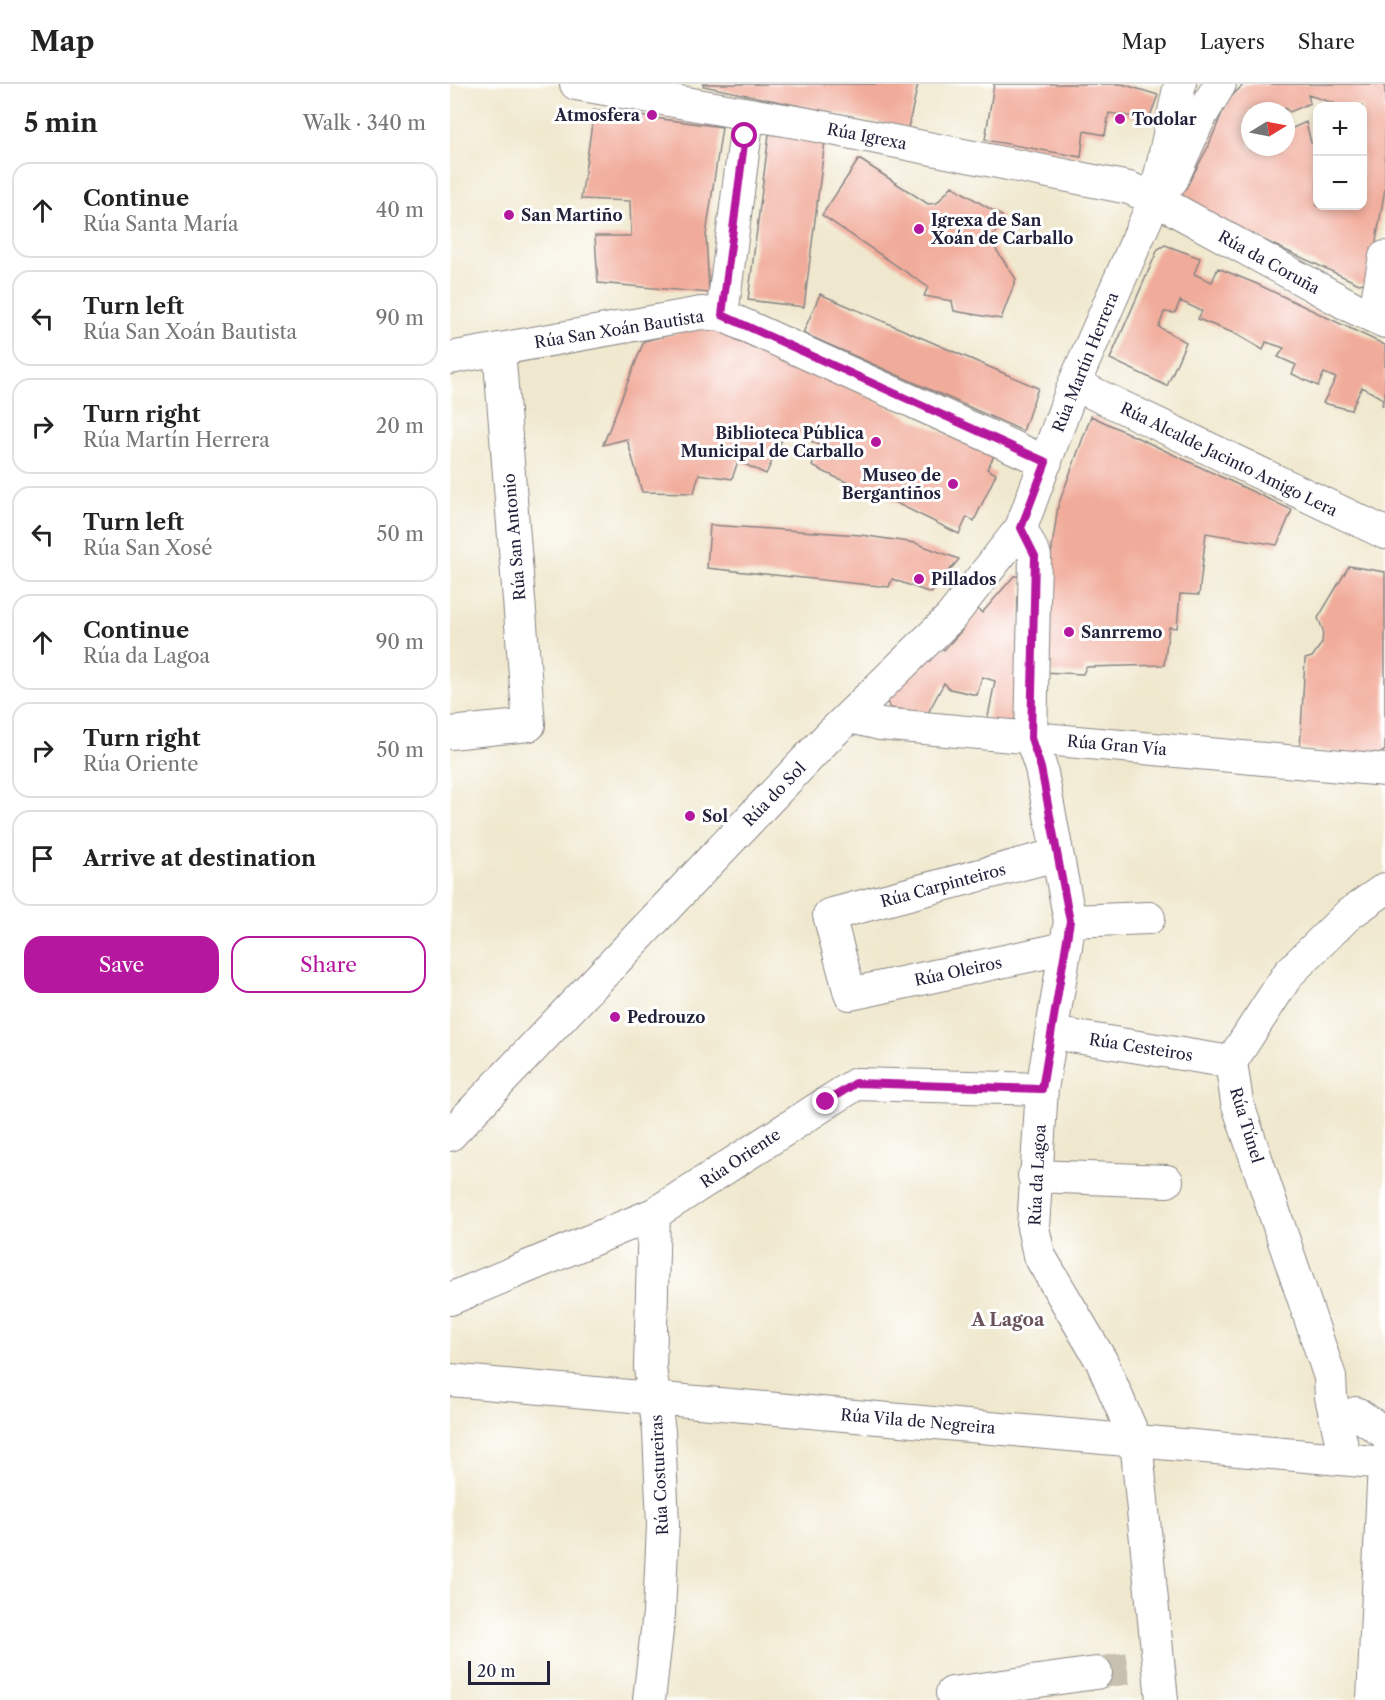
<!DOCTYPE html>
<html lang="en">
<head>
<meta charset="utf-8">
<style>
	body { margin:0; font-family:"Libre Caslon Text",serif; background:#f6f6f6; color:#222 }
	.controls { position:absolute; right:18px; top:18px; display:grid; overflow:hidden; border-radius:12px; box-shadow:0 3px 9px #0003 }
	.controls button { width:54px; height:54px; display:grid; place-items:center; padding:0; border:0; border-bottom:2px solid #e0e0e0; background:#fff; color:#222; font:30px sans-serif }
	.compass { position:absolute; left:791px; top:18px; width:54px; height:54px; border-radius:50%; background:#fff; box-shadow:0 3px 9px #0003; rotate:80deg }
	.scale { position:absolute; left:18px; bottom:15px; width:82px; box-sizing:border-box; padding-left:6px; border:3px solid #22223b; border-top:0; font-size:16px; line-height:21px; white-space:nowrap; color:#22223b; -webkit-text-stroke:4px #fff; paint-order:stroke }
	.stop { position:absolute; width:18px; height:18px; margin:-14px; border:4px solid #b5179e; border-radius:50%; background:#fff }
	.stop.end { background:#b5179e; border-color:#fff; box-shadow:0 2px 6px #0008 }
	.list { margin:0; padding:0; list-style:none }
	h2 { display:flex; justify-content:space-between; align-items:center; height:78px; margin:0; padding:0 24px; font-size:26px }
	h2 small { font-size:20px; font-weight:400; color:#767676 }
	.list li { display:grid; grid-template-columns:39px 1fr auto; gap:18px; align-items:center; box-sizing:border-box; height:96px; margin:0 12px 12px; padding:0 12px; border:2px solid #e0e0e0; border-radius:18px }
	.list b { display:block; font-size:22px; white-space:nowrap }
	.list p { margin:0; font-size:20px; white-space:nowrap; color:#767676 }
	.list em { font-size:20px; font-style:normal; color:#767676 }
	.actions { display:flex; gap:12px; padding:18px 24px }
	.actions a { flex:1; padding:14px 0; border:2px solid #b5179e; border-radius:18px; text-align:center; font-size:21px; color:#b5179e }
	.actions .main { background:#b5179e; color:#fff }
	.icon { flex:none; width:33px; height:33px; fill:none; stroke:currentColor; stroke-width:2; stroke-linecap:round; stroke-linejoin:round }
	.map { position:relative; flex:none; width:935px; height:1616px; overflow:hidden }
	header { display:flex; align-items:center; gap:36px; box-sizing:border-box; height:84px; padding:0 30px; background:#fff; border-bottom:2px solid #e0e0e0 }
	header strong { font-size:28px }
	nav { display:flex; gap:33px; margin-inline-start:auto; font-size:21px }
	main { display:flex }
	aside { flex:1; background:#fff }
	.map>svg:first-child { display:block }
	.building { fill:#f1ab9a; fill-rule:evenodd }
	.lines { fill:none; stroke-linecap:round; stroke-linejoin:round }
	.minor-tunnel { stroke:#c7c0b1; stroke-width:32; stroke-dasharray:32 16; stroke-linecap:butt }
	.minor-casing { stroke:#898584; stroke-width:34 }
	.minor { stroke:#fff; stroke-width:32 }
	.route { stroke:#b5179e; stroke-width:8 }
	.poi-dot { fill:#b5179e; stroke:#fff; stroke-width:2 }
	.labels { text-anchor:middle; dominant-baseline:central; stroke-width:6; stroke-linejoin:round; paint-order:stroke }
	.poi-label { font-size:16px; font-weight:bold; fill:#22223b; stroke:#fff; text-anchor:start }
	.street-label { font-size:16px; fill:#22223b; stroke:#fff }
	.neighbourhood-label { font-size:18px; font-weight:bold; fill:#6a525c; stroke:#fff }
</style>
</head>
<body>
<header>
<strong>Map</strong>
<nav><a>Map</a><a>Layers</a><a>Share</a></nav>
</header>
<main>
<aside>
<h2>5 min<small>Walk · 340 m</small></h2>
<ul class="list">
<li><svg class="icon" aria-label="ahead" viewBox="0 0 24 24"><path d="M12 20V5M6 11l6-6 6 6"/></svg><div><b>Continue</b><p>Rúa Santa María</p></div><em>40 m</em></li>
<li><svg class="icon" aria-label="left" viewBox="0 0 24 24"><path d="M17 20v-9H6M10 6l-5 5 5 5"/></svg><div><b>Turn left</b><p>Rúa San Xoán Bautista</p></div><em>90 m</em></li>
<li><svg class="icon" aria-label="right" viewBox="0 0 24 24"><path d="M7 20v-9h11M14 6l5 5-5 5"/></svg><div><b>Turn right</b><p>Rúa Martín Herrera</p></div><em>20 m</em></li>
<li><svg class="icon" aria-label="left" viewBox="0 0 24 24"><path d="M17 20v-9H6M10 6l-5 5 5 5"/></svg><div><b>Turn left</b><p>Rúa San Xosé</p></div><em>50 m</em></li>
<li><svg class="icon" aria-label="ahead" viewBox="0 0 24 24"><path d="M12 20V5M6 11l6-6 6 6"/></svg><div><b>Continue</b><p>Rúa da Lagoa</p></div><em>90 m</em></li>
<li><svg class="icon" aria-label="right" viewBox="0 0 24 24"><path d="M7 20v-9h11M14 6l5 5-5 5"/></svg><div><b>Turn right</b><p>Rúa Oriente</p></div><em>50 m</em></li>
<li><svg class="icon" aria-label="arrive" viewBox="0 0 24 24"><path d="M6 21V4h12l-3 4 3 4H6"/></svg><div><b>Arrive at destination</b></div></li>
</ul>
<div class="actions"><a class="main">Save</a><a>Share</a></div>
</aside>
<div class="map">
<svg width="935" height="1616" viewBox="0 0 935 1616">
	<rect width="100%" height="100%" fill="#fff"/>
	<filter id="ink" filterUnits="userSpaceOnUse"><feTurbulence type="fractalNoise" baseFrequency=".0167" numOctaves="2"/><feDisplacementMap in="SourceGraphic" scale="12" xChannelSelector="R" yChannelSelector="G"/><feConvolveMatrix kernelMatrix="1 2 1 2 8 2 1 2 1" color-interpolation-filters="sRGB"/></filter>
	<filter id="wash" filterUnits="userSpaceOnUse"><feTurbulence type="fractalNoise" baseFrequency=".008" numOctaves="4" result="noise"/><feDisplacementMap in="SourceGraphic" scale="24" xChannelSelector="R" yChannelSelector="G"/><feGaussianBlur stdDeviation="1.35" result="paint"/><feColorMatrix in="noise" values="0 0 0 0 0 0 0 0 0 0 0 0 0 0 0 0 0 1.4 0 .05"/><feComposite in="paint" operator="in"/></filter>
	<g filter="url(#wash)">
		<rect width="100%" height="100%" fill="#f0e8ce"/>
		<g id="blocks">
			<path class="building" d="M 253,0 L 468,0 L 458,44 L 253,2 Z
				M 544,0 L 672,0 L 708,11 L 699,35 L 659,29 L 655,51 L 634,47 L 631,73 L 535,56 Z
				M 794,0 L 935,0 L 935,105 L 919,198 L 909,200 L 729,117 L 758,63 L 777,17 ZM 858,11 L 884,19 L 884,22 L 912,22 L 912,122 L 867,122 L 867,58 L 861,59 L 856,38 L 836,47 L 836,63 L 800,63 L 800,27 L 833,27 L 835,24 L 840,28 L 860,19 Z
				M 144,26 L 272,43 L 256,151 L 259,209 L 148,199 L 145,152 L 181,152 L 180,117 L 131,115 Z
				M 319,50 L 375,57 L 354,223 L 298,216 Z
				M 409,75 L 478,120 L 487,119 L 502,102 L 552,132 L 541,158 L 566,195 L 551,235 L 504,227 L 502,217 L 474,212 L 478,203 L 372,131 Z
				M 715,161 L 750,174 L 744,190 L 762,198 L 768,184 L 807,200 L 935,261 L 935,322 L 932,321 L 933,315 L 912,303 L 901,326 L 873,319 L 886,294 L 874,289 L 868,302 L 842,290 L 846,281 L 828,273 L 834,264 L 816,258 L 813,266 L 786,250 L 748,235 L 752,227 L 730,217 L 725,229 L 714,228 L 709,243 L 736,258 L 717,302 L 660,275 L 708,165 Z
				M 370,210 L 588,304 L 573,347 L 353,249 Z
				M 259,241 L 291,258 L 396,301 L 462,335 L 544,372 L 537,385 L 546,390 L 524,437 L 517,433 L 509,450 L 428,410 L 389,395 L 362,382 L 371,362 L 337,345 L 316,390 L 288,377 L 282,395 L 249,390 L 244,409 L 192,408 L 177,355 L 153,361 L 194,257 Z
				M 641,332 L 842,426 L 827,461 L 756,449 L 749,511 L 730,510 L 727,544 L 719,543 L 714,581 L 636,583 L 633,590 L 591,588 L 597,499 L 608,422 Z
				M 260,441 L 411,451 L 465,459 L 509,475 L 481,509 L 442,495 L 439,503 L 257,484 Z
				M 899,482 L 935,488 L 935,666 L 927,672 L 850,664 L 855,575 L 862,573 L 872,559 L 873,546 L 868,534 Z
				M 564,492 L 572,492 L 568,616 L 564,642 L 537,638 L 545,597 L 532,593 L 527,611 L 500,605 L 494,599 L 478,629 L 440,624 L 436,615 L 487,559 L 494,566 L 512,546 L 505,539 L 523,520 L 532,529 Z"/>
		</g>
	</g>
	<g filter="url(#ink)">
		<use href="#blocks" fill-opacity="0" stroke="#898584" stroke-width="1.5"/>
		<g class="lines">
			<path class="minor-tunnel" d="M 646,1589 L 708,1580"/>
			<defs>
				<path id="minor" d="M 126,0 L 352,39 L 679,104 L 705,115 L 904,224 L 935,238
					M 722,96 L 749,35 L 770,0
					M 272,231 L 298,31
					M 924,233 L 935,173
					M 0,274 L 251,229 L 272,231 L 596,378
					M 624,300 L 935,449
					M 571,444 L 585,472 L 581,654 L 591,684 L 620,837 L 592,1005 L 583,1143 L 589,1171 L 652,1278 L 686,1357 L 712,1616
					M 400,633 L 430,640 L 935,686
					M 0,649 L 79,641 L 49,265
					M 606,771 L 379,831 L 400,910 L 616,864
					M 620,837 L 699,834
					M 602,949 L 781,978
					M 0,1051 L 377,654 L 500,534 L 571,444 L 624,300 L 705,115 L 730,0
					M 584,1092 L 717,1097
					M 0,1215 L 204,1130 L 406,1000 L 592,1005
					M 0,1296 L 935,1379
					M 906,1329 L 935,1349
					M 895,1375 L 881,1313 L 880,1293 L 787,1018 L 781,978 L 839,889 L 899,830 L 935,805
					M 502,1609 L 646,1589
					M 199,1616 L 209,1529 L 213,1441 L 209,1347 L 200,1284 L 204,1130
					M 923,1616 L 934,1379"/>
			</defs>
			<use href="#minor" class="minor-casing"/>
			<use href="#minor" class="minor"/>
		</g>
	</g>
	<g class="lines" filter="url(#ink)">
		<path class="route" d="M 295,52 L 272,231 L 596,378 L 571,444 L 585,472 L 581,654 L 591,684 L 620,837 L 592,1005 L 406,999 L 376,1018"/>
	</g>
	<g class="poi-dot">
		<circle cx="202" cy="31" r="6"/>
		<circle cx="670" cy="35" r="6"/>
		<circle cx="59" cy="131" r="6"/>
		<circle cx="469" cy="145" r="6"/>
		<circle cx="426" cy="358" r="6"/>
		<circle cx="503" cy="400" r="6"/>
		<circle cx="469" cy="495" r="6"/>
		<circle cx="619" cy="548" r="6"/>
		<circle cx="240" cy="732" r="6"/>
		<circle cx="165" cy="933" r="6"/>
	</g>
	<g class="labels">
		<g class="poi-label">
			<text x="190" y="31" text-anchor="end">Atmosfera</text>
			<text x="682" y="35">Todolar</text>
			<text x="71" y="131">San Martiño</text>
			<text x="481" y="136">Igrexa de San<tspan x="481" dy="18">Xoán de Carballo</tspan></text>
			<text x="414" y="349" text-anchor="end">Biblioteca Pública<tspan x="414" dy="18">Municipal de Carballo</tspan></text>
			<text x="491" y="391" text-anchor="end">Museo de<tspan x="491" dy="18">Bergantiños</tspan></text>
			<text x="481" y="495">Pillados</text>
			<text x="631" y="548">Sanrremo</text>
			<text x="252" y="732">Sol</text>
			<text x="177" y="933">Pedrouzo</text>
		</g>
		<g class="street-label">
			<text transform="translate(417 52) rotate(11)">Rúa Igrexa</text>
			<text transform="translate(819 178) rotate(29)">Rúa da Coruña</text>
			<text transform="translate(169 245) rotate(-9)">Rúa San Xoán Bautista</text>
			<text transform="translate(635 278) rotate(-68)">Rúa Martín Herrera</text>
			<text transform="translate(779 375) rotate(26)">Rúa Alcalde Jacinto Amigo Lera</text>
			<text transform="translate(64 453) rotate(-95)">Rúa San Antonio</text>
			<text transform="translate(667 661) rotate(5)">Rúa Gran Vía</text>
			<text transform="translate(324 710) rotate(-46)">Rúa do Sol</text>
			<text transform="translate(493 801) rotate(-15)">Rúa Carpinteiros</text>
			<text transform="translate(508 887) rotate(-12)">Rúa Oleiros</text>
			<text transform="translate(691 963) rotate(9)">Rúa Cesteiros</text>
			<text transform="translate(797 1041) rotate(73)">Rúa Túnel</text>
			<text transform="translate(290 1074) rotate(-34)">Rúa Oriente</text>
			<text transform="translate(587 1091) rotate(-87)">Rúa da Lagoa</text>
			<text transform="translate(468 1337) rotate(5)">Rúa Vila de Negreira</text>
			<text transform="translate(209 1391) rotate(-93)">Rúa Costureiras</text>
		</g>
		<g class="neighbourhood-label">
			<text x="558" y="1236">A Lagoa</text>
		</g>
	</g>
</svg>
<div class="controls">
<button>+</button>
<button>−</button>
</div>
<svg class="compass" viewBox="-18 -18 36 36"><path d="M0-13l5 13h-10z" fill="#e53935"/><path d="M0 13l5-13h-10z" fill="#767676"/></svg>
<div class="scale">20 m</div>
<div class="stop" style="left:295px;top:52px"></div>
<div class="stop end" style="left:376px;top:1018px"></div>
</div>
</main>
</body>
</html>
